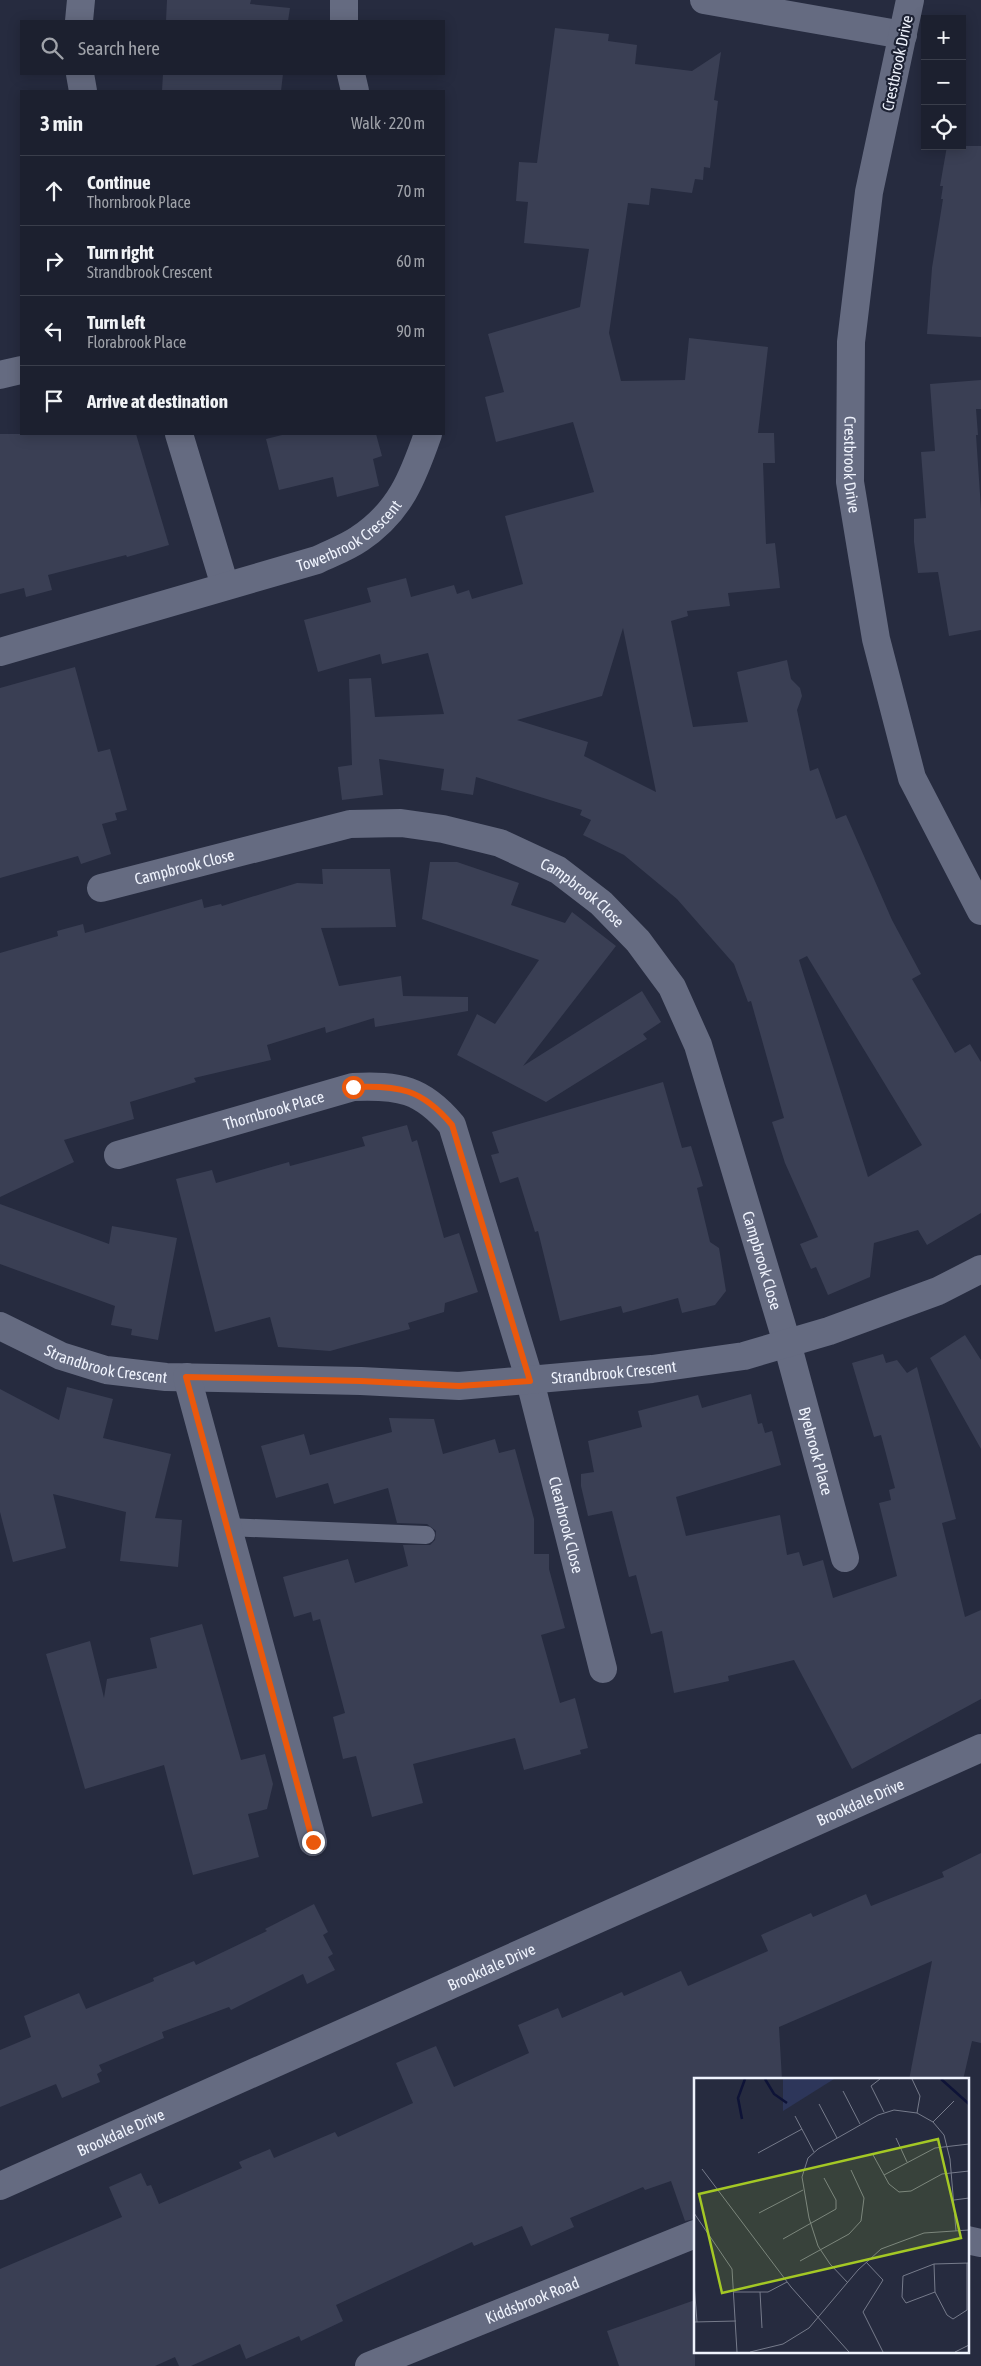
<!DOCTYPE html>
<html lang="en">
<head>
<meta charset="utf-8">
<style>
	body { margin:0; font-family:"Asap Condensed",sans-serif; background:#252837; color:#f1f3f6 }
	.controls { position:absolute; right:15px; top:15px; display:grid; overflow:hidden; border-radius:0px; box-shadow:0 2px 12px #0003 }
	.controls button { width:45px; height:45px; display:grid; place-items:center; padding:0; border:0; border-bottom:1px solid #3a3e4b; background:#1c202f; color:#f1f3f6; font:25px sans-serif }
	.stop { position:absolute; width:15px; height:15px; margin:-11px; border:4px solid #ea580c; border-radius:50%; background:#fff }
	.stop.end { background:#ea580c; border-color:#fff; box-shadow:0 1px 5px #0008 }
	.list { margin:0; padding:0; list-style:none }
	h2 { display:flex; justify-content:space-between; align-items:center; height:65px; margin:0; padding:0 20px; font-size:21px }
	h2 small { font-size:16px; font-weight:400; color:#a0a3aa }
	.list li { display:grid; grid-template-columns:32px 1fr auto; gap:15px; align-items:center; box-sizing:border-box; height:70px; padding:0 20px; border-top:1px solid #3a3e4b }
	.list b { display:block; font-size:19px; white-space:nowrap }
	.list p { margin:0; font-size:16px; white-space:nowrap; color:#a0a3aa }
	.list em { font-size:16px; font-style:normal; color:#a0a3aa }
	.icon { flex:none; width:28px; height:28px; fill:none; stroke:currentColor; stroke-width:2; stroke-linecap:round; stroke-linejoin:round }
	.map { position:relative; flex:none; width:981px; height:2366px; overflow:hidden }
	.search { position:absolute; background:#1c202f; box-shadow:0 2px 12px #0003; left:20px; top:20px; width:425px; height:55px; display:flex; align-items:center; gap:12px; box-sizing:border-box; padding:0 18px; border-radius:0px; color:#a0a3aa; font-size:19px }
	.panel { position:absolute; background:#1c202f; box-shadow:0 2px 12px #0003; left:20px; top:90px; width:425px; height:345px; border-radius:0px }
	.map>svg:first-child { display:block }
	.building { fill:#3a3f54; fill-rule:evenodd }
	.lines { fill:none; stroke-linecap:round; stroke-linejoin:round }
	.lane { stroke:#656b81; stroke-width:18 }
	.street { stroke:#656b81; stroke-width:28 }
	.route { stroke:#ea580c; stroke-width:6 }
	.labels { text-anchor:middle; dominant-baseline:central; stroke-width:4.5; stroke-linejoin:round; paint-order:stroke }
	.street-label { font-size:16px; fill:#eff3fd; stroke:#1d2234 }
	.inset-river { fill:none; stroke:#0e1337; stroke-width:2.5 }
	.inset-road { fill:none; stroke:#767b8b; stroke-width:1 }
	.view { fill:#a4c825; fill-opacity:0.15; stroke:#a4c825; stroke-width:2.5 }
	.inset-edge { fill:none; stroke:#eff3fd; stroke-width:2.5 }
</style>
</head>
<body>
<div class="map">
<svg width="981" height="2366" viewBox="0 0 981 2366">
	<rect width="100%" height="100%" fill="#262b3f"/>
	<path class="building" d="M 167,0 L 251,0 L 250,4 L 290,8 L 288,21 L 166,21 Z
		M 555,28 L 609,34 L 608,41 L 637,45 L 635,64 L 692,71 L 721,52 L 714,100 L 718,101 L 710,168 L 704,167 L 703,180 L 695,179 L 692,193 L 651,188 L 649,205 L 628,203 L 609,333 L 621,381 L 685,380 L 689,338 L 768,347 L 758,433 L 774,433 L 775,463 L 763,463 L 766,544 L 775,543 L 780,588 L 728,593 L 730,606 L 687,611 L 688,616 L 671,621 L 693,727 L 748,722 L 737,672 L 787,660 L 791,679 L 800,688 L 802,696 L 797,710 L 810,771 L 818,768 L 836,819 L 846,815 L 892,920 L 921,974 L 912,979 L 955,1053 L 970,1044 L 981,1062 L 981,1213 L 927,1245 L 918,1230 L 874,1243 L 870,1277 L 828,1295 L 816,1267 L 811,1269 L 800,1244 L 818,1237 L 785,1163 L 772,1122 L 784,1118 L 751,1001 L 748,1002 L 734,964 L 677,899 L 624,855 L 583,835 L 591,820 L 580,815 L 582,810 L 476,777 L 473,795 L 441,790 L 444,769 L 379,759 L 383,795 L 342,800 L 338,767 L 352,765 L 349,679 L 371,678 L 375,717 L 444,714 L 428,653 L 382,664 L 380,654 L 318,672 L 304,620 L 371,602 L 367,588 L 406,578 L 411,597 L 454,585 L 457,594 L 469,590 L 472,599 L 523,584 L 505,516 L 594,492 L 573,422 L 496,442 L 485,397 L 504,392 L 488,334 L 580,307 L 589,249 L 524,243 L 528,202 L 516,201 L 519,162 L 537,163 ZM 623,628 L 632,673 L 656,792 L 584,756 L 588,742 L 517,720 L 602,696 ZM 807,956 L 922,1145 L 868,1177 L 799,960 Z
		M 163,74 L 283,74 L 281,91 L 162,91 Z
		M 947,146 L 981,146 L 981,337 L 927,334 L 932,268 L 943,199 L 941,199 L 943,186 L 940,186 Z
		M 981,380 L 981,409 L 976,409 L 978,435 L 976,435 L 981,509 L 981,630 L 949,636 L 938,572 L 918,573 L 914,542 L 914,519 L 926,518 L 921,452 L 935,451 L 930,384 Z
		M 0,434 L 136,434 L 169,545 L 127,557 L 126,555 L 48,575 L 52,590 L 26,597 L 24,588 L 0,594 Z
		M 286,434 L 376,434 L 382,456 L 373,459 L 379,486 L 337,497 L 333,477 L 279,490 L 266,439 Z
		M 75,667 L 98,752 L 110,749 L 127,810 L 115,813 L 117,820 L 102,824 L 111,854 L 81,864 L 78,856 L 0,878 L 0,688 Z
		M 430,862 L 457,862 L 519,883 L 511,905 L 565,923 L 572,912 L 616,946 L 523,1066 L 642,991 L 661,1022 L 643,1034 L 647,1039 L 546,1102 L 457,1055 L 477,1014 L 495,1024 L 539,960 L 422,919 Z
		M 322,869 L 390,869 L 396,927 L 321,928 L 339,986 L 401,976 L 403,996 L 468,997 L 468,1011 L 375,1027 L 374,1018 L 326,1033 L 325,1027 L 267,1045 L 271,1060 L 194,1078 L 196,1082 L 130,1102 L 134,1119 L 64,1140 L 74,1162 L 0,1197 L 0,953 L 58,936 L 57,931 L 83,924 L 85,933 L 202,899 L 204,908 L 221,904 L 222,906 L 297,883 L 323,884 Z
		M 663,1082 L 682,1148 L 691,1146 L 703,1186 L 697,1188 L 710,1242 L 719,1248 L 726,1291 L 715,1305 L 682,1313 L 678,1298 L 623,1313 L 621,1306 L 560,1321 L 538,1231 L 535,1232 L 518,1177 L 500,1183 L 491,1155 L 499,1153 L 492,1132 Z
		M 407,1125 L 412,1142 L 417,1140 L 444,1238 L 459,1233 L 478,1292 L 445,1303 L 444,1312 L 408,1323 L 410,1329 L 330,1351 L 278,1347 L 270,1317 L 215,1332 L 176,1179 L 212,1170 L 216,1183 L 289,1162 L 290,1166 L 365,1146 L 362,1137 Z
		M 0,1204 L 109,1244 L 112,1226 L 177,1238 L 158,1340 L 131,1335 L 132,1329 L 111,1325 L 115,1306 L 0,1264 Z
		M 965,1335 L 981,1360 L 981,1449 L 930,1358 Z
		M 883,1354 L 886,1363 L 897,1360 L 907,1373 L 917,1367 L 956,1519 L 942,1523 L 965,1617 L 981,1610 L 981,1699 L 852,1769 L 794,1660 L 728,1676 L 729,1681 L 674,1693 L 662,1631 L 651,1634 L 636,1575 L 629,1577 L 612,1511 L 588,1516 L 581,1486 L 581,1474 L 594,1472 L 588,1441 L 642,1427 L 638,1411 L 698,1395 L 702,1408 L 751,1394 L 758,1424 L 762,1423 L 765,1433 L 772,1431 L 781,1465 L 676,1497 L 686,1536 L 780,1515 L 787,1555 L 799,1552 L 803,1566 L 823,1560 L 833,1598 L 897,1576 L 879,1503 L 891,1500 L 889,1490 L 895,1488 L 881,1435 L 874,1437 L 852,1363 Z
		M 67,1387 L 113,1399 L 103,1438 L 171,1454 L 155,1518 L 182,1520 L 178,1567 L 120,1561 L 126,1512 L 53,1494 L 66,1548 L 13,1562 L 0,1512 L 0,1389 L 59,1420 Z
		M 389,1418 L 434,1419 L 443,1454 L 495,1439 L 499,1453 L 515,1449 L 534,1519 L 534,1554 L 549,1554 L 549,1569 L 565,1628 L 541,1635 L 560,1703 L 575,1698 L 588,1748 L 580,1750 L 581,1754 L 524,1770 L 515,1738 L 413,1764 L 423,1803 L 372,1817 L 356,1756 L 343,1759 L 333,1717 L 345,1713 L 320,1619 L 313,1621 L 311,1612 L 294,1617 L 283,1577 L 348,1559 L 355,1583 L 408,1566 L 403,1545 L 430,1545 L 435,1540 L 436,1531 L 427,1524 L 397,1523 L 388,1488 L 334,1504 L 328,1483 L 276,1498 L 261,1446 L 304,1434 L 310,1455 L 392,1432 Z
		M 202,1624 L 241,1760 L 265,1754 L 273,1784 L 267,1809 L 248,1814 L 259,1857 L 193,1875 L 164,1765 L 85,1789 L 46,1654 L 90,1641 L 104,1698 L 107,1679 L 157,1668 L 150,1638 Z
		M 981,1853 L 981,2043 L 972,2041 L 963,2080 L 909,2080 L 932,1961 L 779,2027 L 782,2080 L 695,2080 L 695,2219 L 685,2221 L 671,2181 L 645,2190 L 643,2187 L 570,2218 L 574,2227 L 531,2246 L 522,2226 L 474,2246 L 472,2242 L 336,2305 L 343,2321 L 301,2341 L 299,2336 L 246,2359 L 240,2344 L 191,2366 L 179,2366 L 175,2357 L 155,2366 L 0,2366 L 0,2269 L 122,2217 L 109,2187 L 141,2173 L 147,2186 L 151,2185 L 159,2204 L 242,2168 L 239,2162 L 270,2149 L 274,2158 L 335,2132 L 338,2137 L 413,2103 L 396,2063 L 436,2046 L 454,2087 L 529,2053 L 518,2025 L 558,2008 L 562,2018 L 622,1992 L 624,1996 L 681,1971 L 688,1986 L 768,1951 L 761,1935 L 811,1913 L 813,1917 L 866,1894 L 871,1906 L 944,1877 L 942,1872 Z
		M 314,1904 L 328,1932 L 323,1935 L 333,1954 L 328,1957 L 335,1970 L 307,1984 L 303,1974 L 231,2010 L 229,2007 L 162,2032 L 164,2038 L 99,2065 L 102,2071 L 97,2074 L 100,2082 L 62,2098 L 56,2084 L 0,2107 L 0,2050 L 31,2037 L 24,2016 L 79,1993 L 86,2009 L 154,1981 L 153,1978 L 194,1961 L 196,1965 L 267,1931 L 265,1929 Z
		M 695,2300 L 695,2366 L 619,2366 L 607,2331 Z"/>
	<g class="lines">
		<path class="lane" d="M 227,1527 L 426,1535"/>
		<g class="street">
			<path d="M 704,0 L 903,35"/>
			<path id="s1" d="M 910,0 L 869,192 L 851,342 L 850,482 L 876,639 L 912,778 L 981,911"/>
			<path d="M 79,21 L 81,0"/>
			<path d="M 344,21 L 344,0"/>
			<path d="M 80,74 L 83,91"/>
			<path d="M 351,74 L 355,91"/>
			<path d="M 0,375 L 21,370"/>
			<path d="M 179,434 L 225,586"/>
			<path id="s2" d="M 0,652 L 317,560 C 331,553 346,548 359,539 C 400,512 413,477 428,434"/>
			<path id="s3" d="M 101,888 L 350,824 L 401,823 L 443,829 L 500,843 L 558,870 L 601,903 L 638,941 L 672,987 L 698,1045 L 787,1343 L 845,1558"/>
			<path id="s4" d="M 118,1155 L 353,1087 C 399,1085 422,1089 452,1125 L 530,1381 L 603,1669"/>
			<path id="s5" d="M 0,1326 L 61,1356 L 106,1370 L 166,1377 L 361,1381 L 459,1386 L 652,1369 L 744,1356 L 829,1331 L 938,1291 L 981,1269"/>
			<path d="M 187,1377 L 313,1842"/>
			<path id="s6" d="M 0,2186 L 981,1748"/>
			<path d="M 967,2240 L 981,2243"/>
			<path id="s7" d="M 369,2366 L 695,2234"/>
		</g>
	</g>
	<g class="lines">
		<path class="route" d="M 313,1842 L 186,1377 L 361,1381 L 459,1386 L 530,1381 L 452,1125 C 422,1089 399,1085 353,1087"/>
	</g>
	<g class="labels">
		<g class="street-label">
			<text transform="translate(897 63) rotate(-78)">Crestbrook Drive</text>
			<text stroke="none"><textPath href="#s1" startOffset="470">Crestbrook Drive</textPath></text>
			<text stroke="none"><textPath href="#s2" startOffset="370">Towerbrook Crescent</textPath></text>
			<text stroke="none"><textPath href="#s3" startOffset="86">Campbrook Close</textPath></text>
			<text stroke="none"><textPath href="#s3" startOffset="506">Campbrook Close</textPath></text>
			<text stroke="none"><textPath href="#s4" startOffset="162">Thornbrook Place</textPath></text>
			<text stroke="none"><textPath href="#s3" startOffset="926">Campbrook Close</textPath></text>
			<text stroke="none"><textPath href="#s5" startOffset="114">Strandbrook Crescent</textPath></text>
			<text stroke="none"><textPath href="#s5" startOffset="624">Strandbrook Crescent</textPath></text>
			<text stroke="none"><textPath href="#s3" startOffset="1124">Byebrook Place</textPath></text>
			<text stroke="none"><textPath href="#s4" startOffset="772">Clearbrook Close</textPath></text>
			<text stroke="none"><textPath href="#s6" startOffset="942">Brookdale Drive</textPath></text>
			<text stroke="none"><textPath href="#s6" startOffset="538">Brookdale Drive</textPath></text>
			<text stroke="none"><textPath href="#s6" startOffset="132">Brookdale Drive</textPath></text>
			<text stroke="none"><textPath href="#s7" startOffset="176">Kiddsbrook Road</textPath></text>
		</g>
	</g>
	<g transform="translate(694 2078)">
		<rect width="275" height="275" fill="#262b3f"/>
		<path d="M 89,1 L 140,1 L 89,33 Z" fill="#2d365a"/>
		<path class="inset-river" d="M 71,1 L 80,16 L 93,25M 247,1 L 275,26M 48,41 L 44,20 L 51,1"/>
		<path class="inset-road" d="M 186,1 L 177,8 L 190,34M 218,1 L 226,18 L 223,35M 149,13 L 166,46M 125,26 L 143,60M 101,38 L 120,74M 239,44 L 260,23M 202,60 L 213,84M 64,75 L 108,51M 178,75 L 195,106 L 205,114 L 217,113 L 248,96 L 275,93M 8,91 L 97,209 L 155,274M 190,97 L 241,70 L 275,66M 260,122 L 275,120M 0,135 L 38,191 L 43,274M 65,135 L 109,112M 89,161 L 142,131 L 142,122 L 130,100M 106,183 L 155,156 L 167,143 L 170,120 L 157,92M 172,184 L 189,202 L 169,234 L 189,274M 240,186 L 241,214 L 253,237 L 259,241 L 273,232 L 273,185M 0,205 L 3,244M 154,205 L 136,186 L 124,168 L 115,140 L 108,99 L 114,80 L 124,71 L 184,37 L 200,32 L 223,35 L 239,44 L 250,57 L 256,81 L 262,153M 40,214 L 74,214 L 93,204M 66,214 L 68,250M 241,214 L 212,225 L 208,219 L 209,198 L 240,186 L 275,185M 0,244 L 42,243M 56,274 L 89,266 L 115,250 L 164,192 L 187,171 L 230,155 L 275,152M 261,274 L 275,267"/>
		<path class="view" d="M 244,61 L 267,160 L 28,215 L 5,116 Z"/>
		<rect width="275" height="275" class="inset-edge"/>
	</g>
</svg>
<div class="controls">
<button>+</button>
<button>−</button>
<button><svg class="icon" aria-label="locate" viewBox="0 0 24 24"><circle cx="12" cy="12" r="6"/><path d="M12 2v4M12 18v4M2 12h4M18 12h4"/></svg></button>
</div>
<div class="stop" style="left:353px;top:1087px"></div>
<div class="stop end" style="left:313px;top:1842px"></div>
<div class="search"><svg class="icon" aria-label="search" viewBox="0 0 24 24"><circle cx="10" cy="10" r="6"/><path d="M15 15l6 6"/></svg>Search here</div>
<section class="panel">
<h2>3 min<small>Walk · 220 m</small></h2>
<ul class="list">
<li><svg class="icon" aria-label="ahead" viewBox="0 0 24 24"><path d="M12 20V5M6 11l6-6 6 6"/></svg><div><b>Continue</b><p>Thornbrook Place</p></div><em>70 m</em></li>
<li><svg class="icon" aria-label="right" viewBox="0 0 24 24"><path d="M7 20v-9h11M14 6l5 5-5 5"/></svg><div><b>Turn right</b><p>Strandbrook Crescent</p></div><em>60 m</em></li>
<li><svg class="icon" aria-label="left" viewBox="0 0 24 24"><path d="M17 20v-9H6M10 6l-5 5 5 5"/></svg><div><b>Turn left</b><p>Florabrook Place</p></div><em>90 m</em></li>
<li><svg class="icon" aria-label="arrive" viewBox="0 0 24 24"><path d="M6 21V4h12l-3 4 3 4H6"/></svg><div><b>Arrive at destination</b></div></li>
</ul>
</section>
</div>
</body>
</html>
